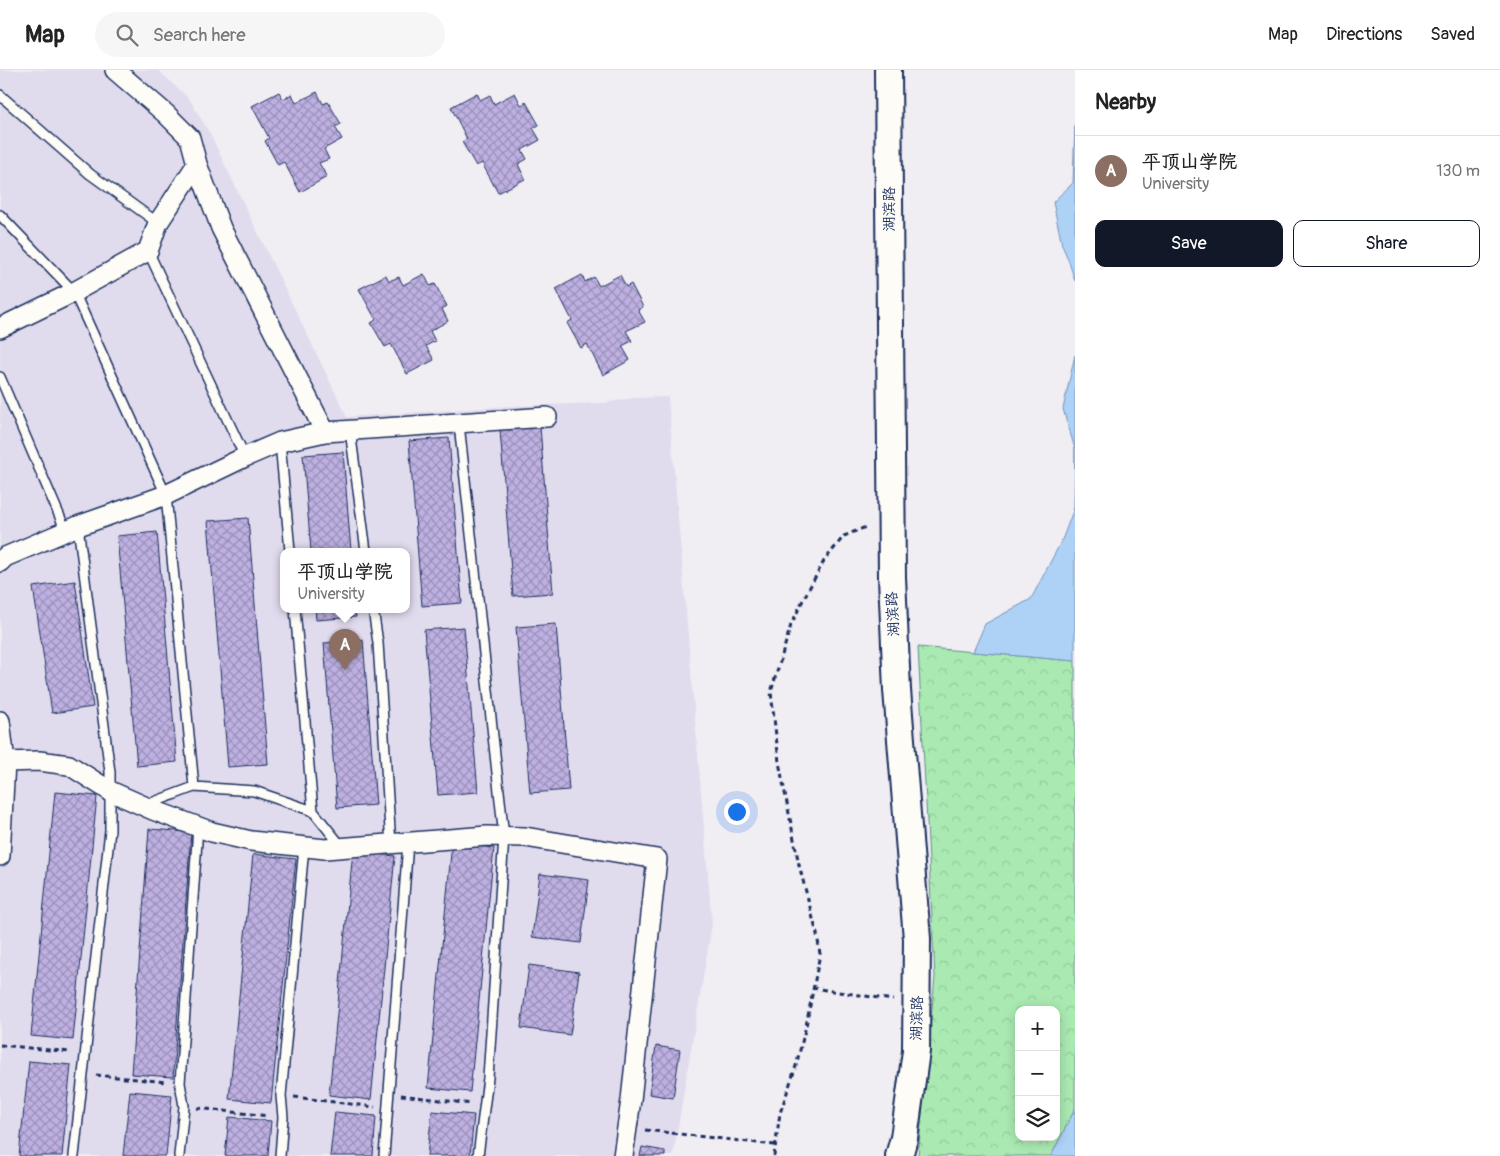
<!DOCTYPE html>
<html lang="en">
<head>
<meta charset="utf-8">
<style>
	body { margin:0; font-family:Pangolin,"LXGW WenKai TC",sans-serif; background:#f6f6f6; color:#222 }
	.controls { position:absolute; right:15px; bottom:15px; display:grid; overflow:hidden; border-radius:10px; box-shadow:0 2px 12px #0003 }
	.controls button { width:45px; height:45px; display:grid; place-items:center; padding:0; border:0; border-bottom:1px solid #e0e0e0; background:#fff; color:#222; font:25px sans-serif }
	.you { position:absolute; left:736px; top:741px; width:18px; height:18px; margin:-12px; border:4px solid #fff; border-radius:50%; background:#1a73e8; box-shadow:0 0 0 8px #1a73e833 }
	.badge { display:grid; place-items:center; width:32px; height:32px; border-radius:50%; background:#111827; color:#fff; font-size:16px; font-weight:700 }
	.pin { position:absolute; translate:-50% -41px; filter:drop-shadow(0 1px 2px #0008) }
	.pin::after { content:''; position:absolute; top:26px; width:18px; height:15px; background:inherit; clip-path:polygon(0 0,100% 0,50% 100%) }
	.popup { position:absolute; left:280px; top:478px; width:130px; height:65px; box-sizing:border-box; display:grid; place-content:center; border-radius:10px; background:#fff; filter:drop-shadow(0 1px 4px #0005); font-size:16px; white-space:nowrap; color:#767676 }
	.popup b { font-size:19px; color:#222 }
	.popup::after { content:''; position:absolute; left:50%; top:100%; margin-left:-10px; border:10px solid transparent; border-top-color:#fff }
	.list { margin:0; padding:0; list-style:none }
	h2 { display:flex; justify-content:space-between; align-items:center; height:65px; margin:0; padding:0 20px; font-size:21px }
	h2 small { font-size:16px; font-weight:400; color:#767676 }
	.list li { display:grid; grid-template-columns:32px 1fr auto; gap:15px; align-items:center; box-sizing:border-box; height:70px; padding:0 20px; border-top:1px solid #e0e0e0 }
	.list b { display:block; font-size:19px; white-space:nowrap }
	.list p { margin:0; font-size:16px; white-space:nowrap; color:#767676 }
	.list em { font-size:16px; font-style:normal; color:#767676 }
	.actions { display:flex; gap:10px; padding:15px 20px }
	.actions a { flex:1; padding:11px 0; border:1px solid #111827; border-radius:10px; text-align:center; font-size:18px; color:#111827 }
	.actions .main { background:#111827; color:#fff }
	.icon { flex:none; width:28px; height:28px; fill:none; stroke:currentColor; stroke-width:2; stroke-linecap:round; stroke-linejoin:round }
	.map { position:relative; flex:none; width:1075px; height:1086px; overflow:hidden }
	header { display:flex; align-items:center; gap:30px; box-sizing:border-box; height:70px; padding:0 25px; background:#fff; border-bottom:1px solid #e0e0e0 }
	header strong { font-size:24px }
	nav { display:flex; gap:28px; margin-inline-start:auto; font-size:18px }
	.search { width:350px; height:45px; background:#f6f6f6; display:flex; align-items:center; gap:12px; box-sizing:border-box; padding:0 18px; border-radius:28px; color:#767676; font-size:19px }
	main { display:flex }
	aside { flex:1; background:#fff }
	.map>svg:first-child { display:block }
	.built { fill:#e1dbee; fill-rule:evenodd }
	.forest { fill:url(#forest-crowns); stroke:#628c88; fill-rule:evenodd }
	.water { fill:#add2f6; stroke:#7391b9 }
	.building { fill:url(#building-cross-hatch); stroke:#1b2f5e }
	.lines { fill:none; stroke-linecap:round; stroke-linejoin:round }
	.lane-casing { stroke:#1b2f5e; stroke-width:12 }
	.street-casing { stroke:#1b2f5e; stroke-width:22 }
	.secondary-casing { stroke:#1b2f5e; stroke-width:30 }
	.path { stroke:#1b2f5e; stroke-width:3; stroke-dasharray:5 4; stroke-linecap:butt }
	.lane { stroke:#fdfcf7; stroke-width:9 }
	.street { stroke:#fdfcf7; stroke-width:19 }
	.secondary { stroke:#fdfcf7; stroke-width:26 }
	.labels { text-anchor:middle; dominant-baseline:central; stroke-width:5; stroke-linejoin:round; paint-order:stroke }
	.street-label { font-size:15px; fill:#1b2f5e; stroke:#fdfcf7 }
</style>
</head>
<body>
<header>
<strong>Map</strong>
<div class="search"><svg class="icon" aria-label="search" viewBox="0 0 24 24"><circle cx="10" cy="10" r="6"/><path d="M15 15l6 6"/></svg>Search here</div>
<nav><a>Map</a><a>Directions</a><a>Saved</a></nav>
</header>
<main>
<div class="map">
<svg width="1075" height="1086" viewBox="0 0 1075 1086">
	<defs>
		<pattern id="forest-crowns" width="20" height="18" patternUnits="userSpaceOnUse" patternTransform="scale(1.25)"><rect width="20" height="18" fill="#aaeab2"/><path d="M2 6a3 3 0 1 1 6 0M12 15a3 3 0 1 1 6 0" fill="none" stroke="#92c99c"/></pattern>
		<pattern id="building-cross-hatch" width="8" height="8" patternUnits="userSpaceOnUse" patternTransform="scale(1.25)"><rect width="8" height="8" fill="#beb0e1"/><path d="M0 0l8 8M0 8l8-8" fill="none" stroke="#9a90ba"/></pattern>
	</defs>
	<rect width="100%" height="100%" fill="#f0edf3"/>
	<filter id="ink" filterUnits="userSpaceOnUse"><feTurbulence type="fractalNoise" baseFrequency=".02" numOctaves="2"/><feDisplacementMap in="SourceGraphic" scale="10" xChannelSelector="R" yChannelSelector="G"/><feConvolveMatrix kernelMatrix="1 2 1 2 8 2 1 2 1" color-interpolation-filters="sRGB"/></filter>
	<g filter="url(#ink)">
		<path class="built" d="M 0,0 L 158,0 L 190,30 L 210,64 L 347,347 L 512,336 L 604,333 L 633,328 L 668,327 L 712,854 L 673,1086 L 0,1086 ZM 284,481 L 406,481 L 406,539 L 284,539 Z"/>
		<path class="forest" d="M 918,577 L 1075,591 L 1075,1039 L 1051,1086 L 918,1086 L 935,907 ZM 1019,940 L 1056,940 L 1056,1067 L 1019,1067 Z"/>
		<path class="water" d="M 1075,53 L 1075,211 L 1068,189 L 1062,175 L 1053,132 L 1073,113 Z
			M 1075,285 L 1075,591 L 973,582 L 985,554 L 1031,529 L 1062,470 L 1074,438 L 1075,379 L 1063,339 Z
			M 1075,1039 L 1075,1086 L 1051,1086 L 1073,1043 Z"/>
		<path class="building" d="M 279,22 L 283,29 L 292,24 L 296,33 L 317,22 L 323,34 L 328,32 L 341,54 L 335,57 L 342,69 L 324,79 L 329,89 L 319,93 L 327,107 L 300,122 L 284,92 L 278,95 L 265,71 L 269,68 L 252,36 Z
			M 477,23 L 480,30 L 490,25 L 494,34 L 515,23 L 521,35 L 526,32 L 539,55 L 533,58 L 540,70 L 522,80 L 527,89 L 518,94 L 525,109 L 498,123 L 482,93 L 476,96 L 462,72 L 467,69 L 451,37 Z
			M 424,204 L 430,216 L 435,214 L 447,236 L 442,239 L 448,251 L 430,261 L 435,271 L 426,276 L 434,290 L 407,304 L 391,274 L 385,277 L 371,253 L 376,250 L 359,219 L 386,205 L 389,211 L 399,207 L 403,215 Z
			M 582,205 L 585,212 L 594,207 L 599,216 L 620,205 L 626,217 L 631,214 L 643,237 L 638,240 L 645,252 L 626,261 L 632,271 L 622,276 L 630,290 L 603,305 L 587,274 L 581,278 L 567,253 L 572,250 L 556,219 Z
			M 540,357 L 553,523 L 513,526 L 500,360 Z
			M 449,368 L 462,533 L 422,536 L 409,371 Z
			M 343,382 L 351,481 L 311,481 L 303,385 Z
			M 248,448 L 268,694 L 228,697 L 208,451 Z
			M 157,462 L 177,692 L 137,696 L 117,466 Z
			M 75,511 L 93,637 L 52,643 L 33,517 Z
			M 315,539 L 355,539 L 356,547 L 316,550 Z
			M 556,554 L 569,720 L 530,723 L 516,557 Z
			M 464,557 L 478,722 L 438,725 L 424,560 Z
			M 363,570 L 376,735 L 337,738 L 324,573 Z
			M 55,722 L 97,726 L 73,970 L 31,966 Z
			M 149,759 L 191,762 L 173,1007 L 131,1004 Z
			M 452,773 L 494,778 L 470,1022 L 428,1018 Z
			M 353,781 L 395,786 L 371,1030 L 329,1025 Z
			M 253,784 L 296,789 L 271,1033 L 229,1029 Z
			M 540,804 L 589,810 L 581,873 L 532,867 Z
			M 529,895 L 579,902 L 570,965 L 521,958 Z
			M 656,976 L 680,980 L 673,1028 L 649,1024 Z
			M 29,991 L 71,995 L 62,1086 L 19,1086 Z
			M 130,1021 L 172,1025 L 166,1086 L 123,1086 Z
			M 432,1041 L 474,1045 L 470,1086 L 427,1086 Z
			M 335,1042 L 376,1046 L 373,1086 L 330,1086 Z
			M 229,1047 L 271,1051 L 268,1086 L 225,1086 Z
			M 642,1077 L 665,1081 L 665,1086 L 640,1086 Z"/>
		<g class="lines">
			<defs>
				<path id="lane" d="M 0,25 L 90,104 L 158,153
					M 0,145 L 74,222 L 166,425 L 194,717
					M 148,181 L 245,387
					M 0,307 L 66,461
					M 459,354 L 504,767 L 488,1008 L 478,1086
					M 350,360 L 366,481
					M 280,372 L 290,481
					M 295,539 L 313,741
					M 373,539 L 378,573 L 391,775
					M 146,735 L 194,717 L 254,721 L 313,741 L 342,777
					M 74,1086 L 110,760 L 110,702 L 78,456
					M 179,1086 L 184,1036 L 180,1013 L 198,757
					M 280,1086 L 283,1047 L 281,1026 L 304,777
					M 384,1086 L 408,773"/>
				<path id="street" d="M 115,0 L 166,44 L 190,68 L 197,94 L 221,158 L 325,362
					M 0,258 L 74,222 L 148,181 L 158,153 L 197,94
					M 0,492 L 5,487 L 78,456 L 166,425 L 245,387 L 280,372 L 325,362 L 547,347
					M 0,651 L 5,692 L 0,786
					M 5,692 L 39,691 L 69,695 L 110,721 L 153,740 L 212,762 L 251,771 L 325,779 L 487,766 L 525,767 L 657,789 L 631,1030 L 623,1086"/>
				<path id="secondary" d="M 888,0 L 892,507 L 897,620 L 917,869 L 916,981 L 904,1068 L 899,1086"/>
			</defs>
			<use href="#lane" class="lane-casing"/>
			<use href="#street" class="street-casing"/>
			<use href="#secondary" class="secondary-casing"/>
			<path class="path" d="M 812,918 L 893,930
				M 0,975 L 71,982
				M 96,1005 L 167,1012
				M 401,1025 L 472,1034
				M 294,1027 L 375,1037
				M 197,1038 L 268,1046
				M 645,1060 L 775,1075
				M 774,1086 L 780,1043 L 796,996 L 806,956 L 820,884 L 817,864 L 799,795 L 779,692 L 771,622 L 791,555 L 804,528 L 824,491 L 844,466 L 868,456"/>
			<use href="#lane" class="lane"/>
			<use href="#street" class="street"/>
			<use href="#secondary" class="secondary"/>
		</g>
	</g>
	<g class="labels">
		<g class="street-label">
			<text transform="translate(889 139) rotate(-90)">湖滨路</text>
			<text transform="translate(893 544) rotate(-93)">湖滨路</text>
			<text transform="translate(917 948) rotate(-88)">湖滨路</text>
		</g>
	</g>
</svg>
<div class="controls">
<button>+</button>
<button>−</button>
<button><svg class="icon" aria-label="layers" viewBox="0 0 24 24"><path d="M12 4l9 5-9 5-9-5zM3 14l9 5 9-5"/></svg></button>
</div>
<div class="you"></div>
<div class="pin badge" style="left:345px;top:600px;background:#8d6e63">A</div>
<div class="popup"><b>平顶山学院</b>University</div>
</div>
<aside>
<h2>Nearby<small></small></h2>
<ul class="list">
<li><span class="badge" style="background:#8d6e63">A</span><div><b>平顶山学院</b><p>University</p></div><em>130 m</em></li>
</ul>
<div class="actions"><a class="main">Save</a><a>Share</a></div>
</aside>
</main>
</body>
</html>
